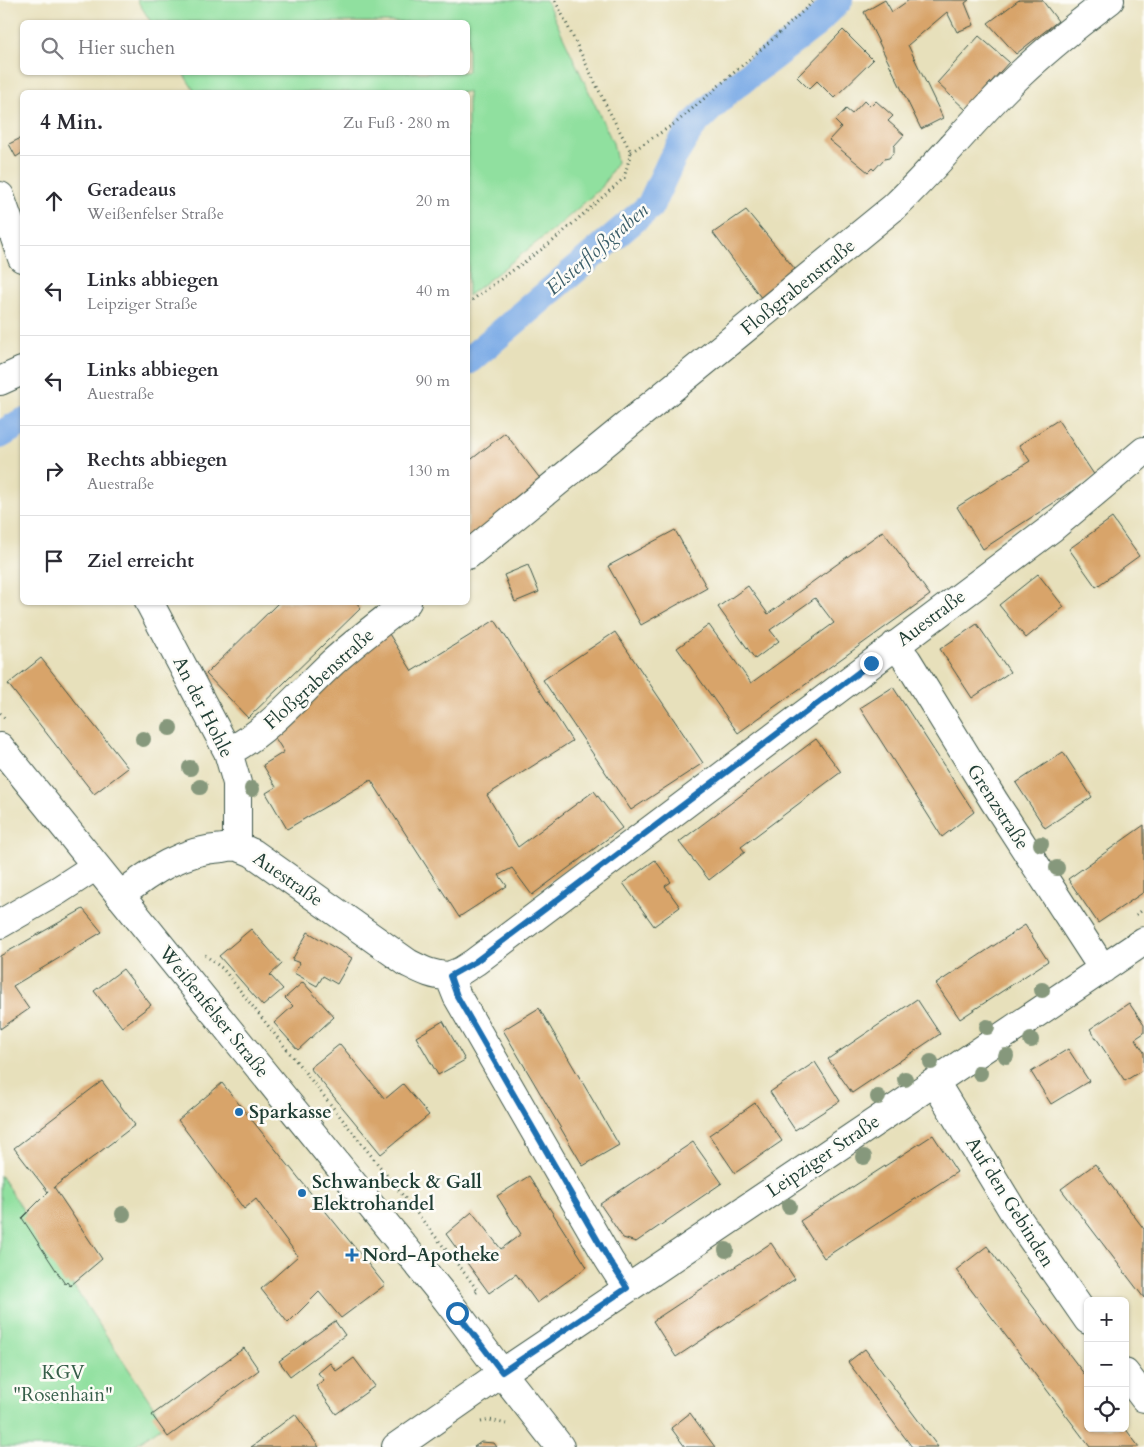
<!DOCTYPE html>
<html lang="de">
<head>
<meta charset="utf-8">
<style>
	body { margin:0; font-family:Cardo,serif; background:#f7f7f7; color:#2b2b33 }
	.controls { position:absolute; right:15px; bottom:15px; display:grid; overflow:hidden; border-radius:8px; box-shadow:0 1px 4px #0004 }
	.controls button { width:45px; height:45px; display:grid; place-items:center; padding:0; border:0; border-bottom:1px solid #e1e1e2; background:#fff; color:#2b2b33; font:25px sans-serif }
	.stop { position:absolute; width:15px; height:15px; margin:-11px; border:4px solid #1f6fb2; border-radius:50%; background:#fff }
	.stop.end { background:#1f6fb2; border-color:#fff; box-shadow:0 1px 5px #0008 }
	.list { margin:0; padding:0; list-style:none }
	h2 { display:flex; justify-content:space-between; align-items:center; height:65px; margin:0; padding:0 20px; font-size:21px }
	h2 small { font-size:16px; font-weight:400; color:#7c7c81 }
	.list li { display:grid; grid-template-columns:32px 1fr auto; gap:15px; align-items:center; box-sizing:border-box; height:90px; padding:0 20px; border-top:1px solid #e1e1e2 }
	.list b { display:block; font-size:19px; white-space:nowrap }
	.list p { margin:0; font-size:16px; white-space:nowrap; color:#7c7c81 }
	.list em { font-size:16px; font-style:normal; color:#7c7c81 }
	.icon { flex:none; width:28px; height:28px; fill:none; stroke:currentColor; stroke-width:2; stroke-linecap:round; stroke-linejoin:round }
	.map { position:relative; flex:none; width:1144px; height:1447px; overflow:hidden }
	.search { position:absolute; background:#fff; box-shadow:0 1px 4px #0004; left:20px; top:20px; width:450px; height:55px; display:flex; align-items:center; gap:12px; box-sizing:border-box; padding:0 18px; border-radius:8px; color:#7c7c81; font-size:19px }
	.panel { position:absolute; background:#fff; box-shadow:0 1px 4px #0004; left:20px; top:90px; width:450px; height:515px; border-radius:8px }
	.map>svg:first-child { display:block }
	.green { fill:#90e09f; stroke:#588e6a }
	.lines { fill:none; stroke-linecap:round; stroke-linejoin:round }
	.canal { stroke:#7babe6; stroke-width:28 }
	.building { fill:#d8a46a }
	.minor-casing { stroke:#3d5548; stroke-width:30 }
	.major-casing { stroke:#3d5548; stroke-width:30 }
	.path { stroke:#3d5548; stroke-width:3; stroke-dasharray:1 4; stroke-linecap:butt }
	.minor { stroke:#fff; stroke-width:28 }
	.major { stroke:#fff; stroke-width:28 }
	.tree { fill:#86987c }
	.route { stroke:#1f6fb2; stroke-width:6 }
	.poi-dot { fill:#1f6fb2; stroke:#fdfcf7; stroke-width:2 }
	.labels { text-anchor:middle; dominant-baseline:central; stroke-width:5; stroke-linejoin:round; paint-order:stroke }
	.street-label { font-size:19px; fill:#1f3d34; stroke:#fdfcf7 }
	.poi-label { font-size:19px; font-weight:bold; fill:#1f3d34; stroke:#fdfcf7; text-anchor:start }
	.park-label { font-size:19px; fill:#365e49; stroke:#fdfcf7 }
	.water-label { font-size:20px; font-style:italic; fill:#3b5e69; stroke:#fdfcf7 }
</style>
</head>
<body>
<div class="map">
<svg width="1144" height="1447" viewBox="0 0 1144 1447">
	<rect width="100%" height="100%" fill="#fdfcf7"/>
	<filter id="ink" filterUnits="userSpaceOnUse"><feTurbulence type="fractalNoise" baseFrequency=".02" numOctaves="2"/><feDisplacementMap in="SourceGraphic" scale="10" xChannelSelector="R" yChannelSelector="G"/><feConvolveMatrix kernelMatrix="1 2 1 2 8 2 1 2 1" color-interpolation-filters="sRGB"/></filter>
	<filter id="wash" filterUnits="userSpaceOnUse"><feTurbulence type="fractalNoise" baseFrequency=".0096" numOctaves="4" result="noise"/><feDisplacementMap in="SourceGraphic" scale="20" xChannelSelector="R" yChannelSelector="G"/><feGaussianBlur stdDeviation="1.12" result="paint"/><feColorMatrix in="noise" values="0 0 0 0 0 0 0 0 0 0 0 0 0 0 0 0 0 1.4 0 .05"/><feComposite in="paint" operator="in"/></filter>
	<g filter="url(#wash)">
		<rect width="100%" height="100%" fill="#e7e0bb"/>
		<path class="green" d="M 137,0 L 546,0 L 613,143 L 617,162 L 602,187 L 559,225 L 468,296 L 468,92 L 195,92 L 183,73 L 468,72 L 468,22 L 151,22 Z
			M 0,1175 L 165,1424 L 132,1447 L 0,1447 Z"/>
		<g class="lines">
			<path class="canal" d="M 468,361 L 650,206 L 672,159 L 693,125 L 728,91 L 813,26 L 839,0
				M 0,435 L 22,422"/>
		</g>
		<g id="blocks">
			<path class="building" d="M 885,0 L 892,12 L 909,0 L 969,0 L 965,3 L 974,25 L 957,32 L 947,12 L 908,45 L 943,118 L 921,129 L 864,12 Z
				M 1019,0 L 1042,0 L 1058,21 L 1016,54 L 988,23 Z
				M 843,30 L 873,60 L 834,98 L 817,81 L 809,89 L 797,77 Z
				M 979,36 L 1009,62 L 966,110 L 937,83 Z
				M 865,100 L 871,106 L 876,101 L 893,116 L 888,121 L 904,135 L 894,146 L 894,152 L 889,158 L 884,159 L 874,170 L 872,168 L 868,172 L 829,140 L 841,127 L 835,121 L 846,109 L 852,114 Z
				M 21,138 L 22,153 L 16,157 L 9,144 Z
				M 746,210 L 795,269 L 762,299 L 713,233 Z
				M 1058,420 L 1095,476 L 983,549 L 957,507 L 1030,461 L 1019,445 Z
				M 505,433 L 545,485 L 468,545 L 468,462 Z
				M 1112,518 L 1139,556 L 1096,587 L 1069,549 Z
				M 675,530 L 707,588 L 641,625 L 608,566 Z
				M 883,531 L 930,595 L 738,733 L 677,648 L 709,625 L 751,683 L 834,623 L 815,598 L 770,630 L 779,641 L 755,659 L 718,607 L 748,586 L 768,614 Z
				M 528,565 L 539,592 L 515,602 L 504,575 Z
				M 1038,574 L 1064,607 L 1026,638 L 999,605 Z
				M 279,602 L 356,602 L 361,608 L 248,718 L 206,674 Z
				M 495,620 L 572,741 L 487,795 L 518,847 L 594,791 L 622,828 L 532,895 L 512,868 L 499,875 L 507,886 L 459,917 L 371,780 L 287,829 L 266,793 L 276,787 L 263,765 L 284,752 L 272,733 L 386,629 L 412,671 Z
				M 977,624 L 1010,672 L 972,698 L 940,649 Z
				M 615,632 L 703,763 L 631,810 L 543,680 Z
				M 41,658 L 128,768 L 94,794 L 8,684 Z
				M 893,687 L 974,812 L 942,837 L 860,708 Z
				M 816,739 L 841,772 L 741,847 L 745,852 L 709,880 L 679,842 Z
				M 1063,752 L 1092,797 L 1045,828 L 1016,783 Z
				M 1144,825 L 1144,892 L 1098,923 L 1068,879 Z
				M 655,860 L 671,882 L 665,886 L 680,907 L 654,926 L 623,883 Z
				M 83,909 L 102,932 L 13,986 L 29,1009 L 0,1029 L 0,956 Z
				M 1025,925 L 1048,961 L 960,1019 L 936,984 Z
				M 251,929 L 282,964 L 270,975 L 283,989 L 263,1006 L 219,956 Z
				M 308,932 L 352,958 L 337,984 L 323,976 L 317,986 L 294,973 L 300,963 L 292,960 Z
				M 123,969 L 151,1005 L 122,1027 L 94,991 Z
				M 303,982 L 334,1017 L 298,1050 L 274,1023 L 293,1006 L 285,998 Z
				M 917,999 L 940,1034 L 852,1093 L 828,1059 Z
				M 1129,1003 L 1144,1025 L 1144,1033 L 1135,1039 L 1144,1052 L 1144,1069 L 1125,1081 L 1090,1029 Z
				M 539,1008 L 619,1145 L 583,1166 L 503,1030 Z
				M 443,1021 L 465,1060 L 438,1075 L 416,1037 Z
				M 340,1044 L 385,1099 L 403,1084 L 429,1115 L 381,1154 L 310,1068 Z
				M 1068,1049 L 1089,1081 L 1051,1104 L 1031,1072 Z
				M 815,1062 L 840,1101 L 795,1130 L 770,1092 Z
				M 102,1081 L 135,1125 L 54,1187 L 102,1259 L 70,1286 L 67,1282 L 65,1284 L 22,1218 L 48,1192 L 14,1148 Z
				M 222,1083 L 385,1285 L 341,1318 L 319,1292 L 288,1323 L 261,1289 L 298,1256 L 256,1199 L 244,1209 L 178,1120 Z
				M 755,1103 L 782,1141 L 735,1173 L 709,1135 Z
				M 933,1135 L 957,1172 L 824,1258 L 800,1221 Z
				M 693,1142 L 722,1183 L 636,1242 L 623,1238 L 600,1204 Z
				M 1095,1164 L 1144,1229 L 1144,1298 L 1061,1189 Z
				M 529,1176 L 587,1267 L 537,1303 L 516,1274 L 489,1293 L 446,1234 L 472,1212 L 501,1249 L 521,1234 L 497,1196 Z
				M 771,1243 L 795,1279 L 676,1357 L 653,1321 Z
				M 987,1246 L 1088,1379 L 1088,1428 L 1125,1428 L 1139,1447 L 1090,1447 L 956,1270 Z
				M 335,1321 L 345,1335 L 290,1376 L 279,1361 Z
				M 244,1348 L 259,1370 L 168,1437 L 152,1415 Z
				M 865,1349 L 938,1447 L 912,1447 L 848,1362 Z
				M 354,1358 L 375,1386 L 336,1414 L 316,1386 L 324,1380 L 318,1373 L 330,1363 L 336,1371 Z
				M 690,1413 L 715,1447 L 685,1447 L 671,1428 Z
				M 295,1414 L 319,1447 L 251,1447 L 254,1445 Z
				M 481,1442 L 494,1443 L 497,1447 L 474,1447 Z"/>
		</g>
	</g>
	<g filter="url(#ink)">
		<use href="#blocks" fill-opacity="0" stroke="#3d5548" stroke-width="1"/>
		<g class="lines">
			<defs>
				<path id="minor" d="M 0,196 L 22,258
					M 0,381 L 22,371
					M 468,555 L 894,207 C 934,169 968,126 1007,87 C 1039,55 1074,27 1110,0
					M 149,602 L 228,752 L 237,783 L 237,847
					M 895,645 L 907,660 L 994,801 L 1103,969
					M 0,747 L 447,1300 L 502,1373 L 1144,941
					M 228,752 C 268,732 300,693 332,663 C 356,641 382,622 407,602
					M 120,896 C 151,871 183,850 223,848 C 228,847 234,846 239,847 C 244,849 248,851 253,853 L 408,963 C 422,970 433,976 449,976 L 457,996 L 609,1260 L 627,1288
					M 0,924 L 59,890 L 96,866
					M 449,976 L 461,971 L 475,962 L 1052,528 L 1144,451
					M 935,1082 L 1016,1216 L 1088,1320
					M 1125,1373 L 1144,1398"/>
				<path id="major" d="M 396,1447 L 502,1373 L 560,1447"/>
			</defs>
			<use href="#minor" class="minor-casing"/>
			<use href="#major" class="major-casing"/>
			<path class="path" d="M 631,152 L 677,122 L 775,37 L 815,0
				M 468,303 L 553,241 L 624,178 L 631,152 L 609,111 L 555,0
				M 0,713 L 6,720
				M 1136,915 L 1144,909
				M 205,955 L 223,969 L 466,1275 L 478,1291 L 474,1294
				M 481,1422 L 490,1420 L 506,1424"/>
			<use href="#minor" class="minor"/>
			<use href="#major" class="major"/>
		</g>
		<g class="tree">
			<circle cx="170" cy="728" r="8"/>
			<circle cx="143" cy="739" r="8"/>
			<circle cx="190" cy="768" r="8"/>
			<circle cx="200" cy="787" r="8"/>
			<circle cx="252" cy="789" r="8"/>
			<circle cx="1041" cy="844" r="8"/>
			<circle cx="1057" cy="868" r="8"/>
			<circle cx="1042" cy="990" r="8"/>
			<circle cx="987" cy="1027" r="8"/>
			<circle cx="1031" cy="1040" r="8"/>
			<circle cx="1006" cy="1056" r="8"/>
			<circle cx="931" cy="1062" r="8"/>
			<circle cx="980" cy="1073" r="8"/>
			<circle cx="905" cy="1079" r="8"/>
			<circle cx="878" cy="1097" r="8"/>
			<circle cx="864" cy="1157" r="8"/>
			<circle cx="789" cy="1206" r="8"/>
			<circle cx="123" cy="1214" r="8"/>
			<circle cx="726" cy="1250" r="8"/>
		</g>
	</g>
	<g class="lines" filter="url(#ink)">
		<path class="route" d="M 457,1313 L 502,1372 L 627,1288 L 609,1260 L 457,996 L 450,976 L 475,962 L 871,663"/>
	</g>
	<g class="poi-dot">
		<circle cx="239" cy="1112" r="5"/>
		<circle cx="302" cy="1193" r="5"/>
		<path d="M349.5 1247.5h5v5h5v5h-5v5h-5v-5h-5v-5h5z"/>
	</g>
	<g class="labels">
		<g class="street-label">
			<text transform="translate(798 287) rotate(-39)">Floßgrabenstraße</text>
			<text transform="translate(931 618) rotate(-37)">Auestraße</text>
			<text transform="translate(319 679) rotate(-42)">Floßgrabenstraße</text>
			<text transform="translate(203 707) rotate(63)">An der Hohle</text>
			<text transform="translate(998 807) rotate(57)">Grenzstraße</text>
			<text transform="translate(288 879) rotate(35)">Auestraße</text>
			<text transform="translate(214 1012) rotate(51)">Weißenfelser Straße</text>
			<text transform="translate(823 1156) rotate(-34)">Leipziger Straße</text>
			<text transform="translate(1010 1202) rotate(58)">Auf den Gebinden</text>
		</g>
		<g class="poi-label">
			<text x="249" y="1112">Sparkasse</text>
			<text x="312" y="1182">Schwanbeck &amp; Gall<tspan x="312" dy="22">Elektrohandel</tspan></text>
			<text x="362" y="1255">Nord-Apotheke</text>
		</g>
		<g class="park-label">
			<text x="63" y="1373">KGV<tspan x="63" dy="22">"Rosenhain"</tspan></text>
		</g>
		<g class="water-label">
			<text transform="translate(597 249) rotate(-41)">Elsterfloßgraben</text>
		</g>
	</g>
</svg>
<div class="controls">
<button>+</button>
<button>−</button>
<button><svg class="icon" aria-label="locate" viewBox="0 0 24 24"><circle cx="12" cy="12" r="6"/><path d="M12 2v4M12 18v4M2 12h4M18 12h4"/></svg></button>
</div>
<div class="stop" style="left:457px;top:1313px"></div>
<div class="stop end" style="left:871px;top:663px"></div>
<div class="search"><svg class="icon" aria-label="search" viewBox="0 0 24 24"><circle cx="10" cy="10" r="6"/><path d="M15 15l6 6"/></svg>Hier suchen</div>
<section class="panel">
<h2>4 Min.<small>Zu Fuß · 280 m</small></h2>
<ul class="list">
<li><svg class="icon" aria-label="ahead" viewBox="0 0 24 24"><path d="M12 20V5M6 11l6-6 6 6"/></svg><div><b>Geradeaus</b><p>Weißenfelser Straße</p></div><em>20 m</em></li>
<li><svg class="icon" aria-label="left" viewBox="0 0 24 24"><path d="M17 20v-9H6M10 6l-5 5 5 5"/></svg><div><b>Links abbiegen</b><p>Leipziger Straße</p></div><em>40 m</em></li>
<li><svg class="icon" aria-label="left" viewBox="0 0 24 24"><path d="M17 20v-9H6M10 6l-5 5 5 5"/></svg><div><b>Links abbiegen</b><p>Auestraße</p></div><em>90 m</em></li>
<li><svg class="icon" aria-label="right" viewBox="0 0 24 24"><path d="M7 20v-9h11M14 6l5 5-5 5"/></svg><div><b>Rechts abbiegen</b><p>Auestraße</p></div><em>130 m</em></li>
<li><svg class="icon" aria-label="arrive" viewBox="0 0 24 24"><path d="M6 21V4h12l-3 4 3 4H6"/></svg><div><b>Ziel erreicht</b></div></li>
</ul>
</section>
</div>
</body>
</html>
